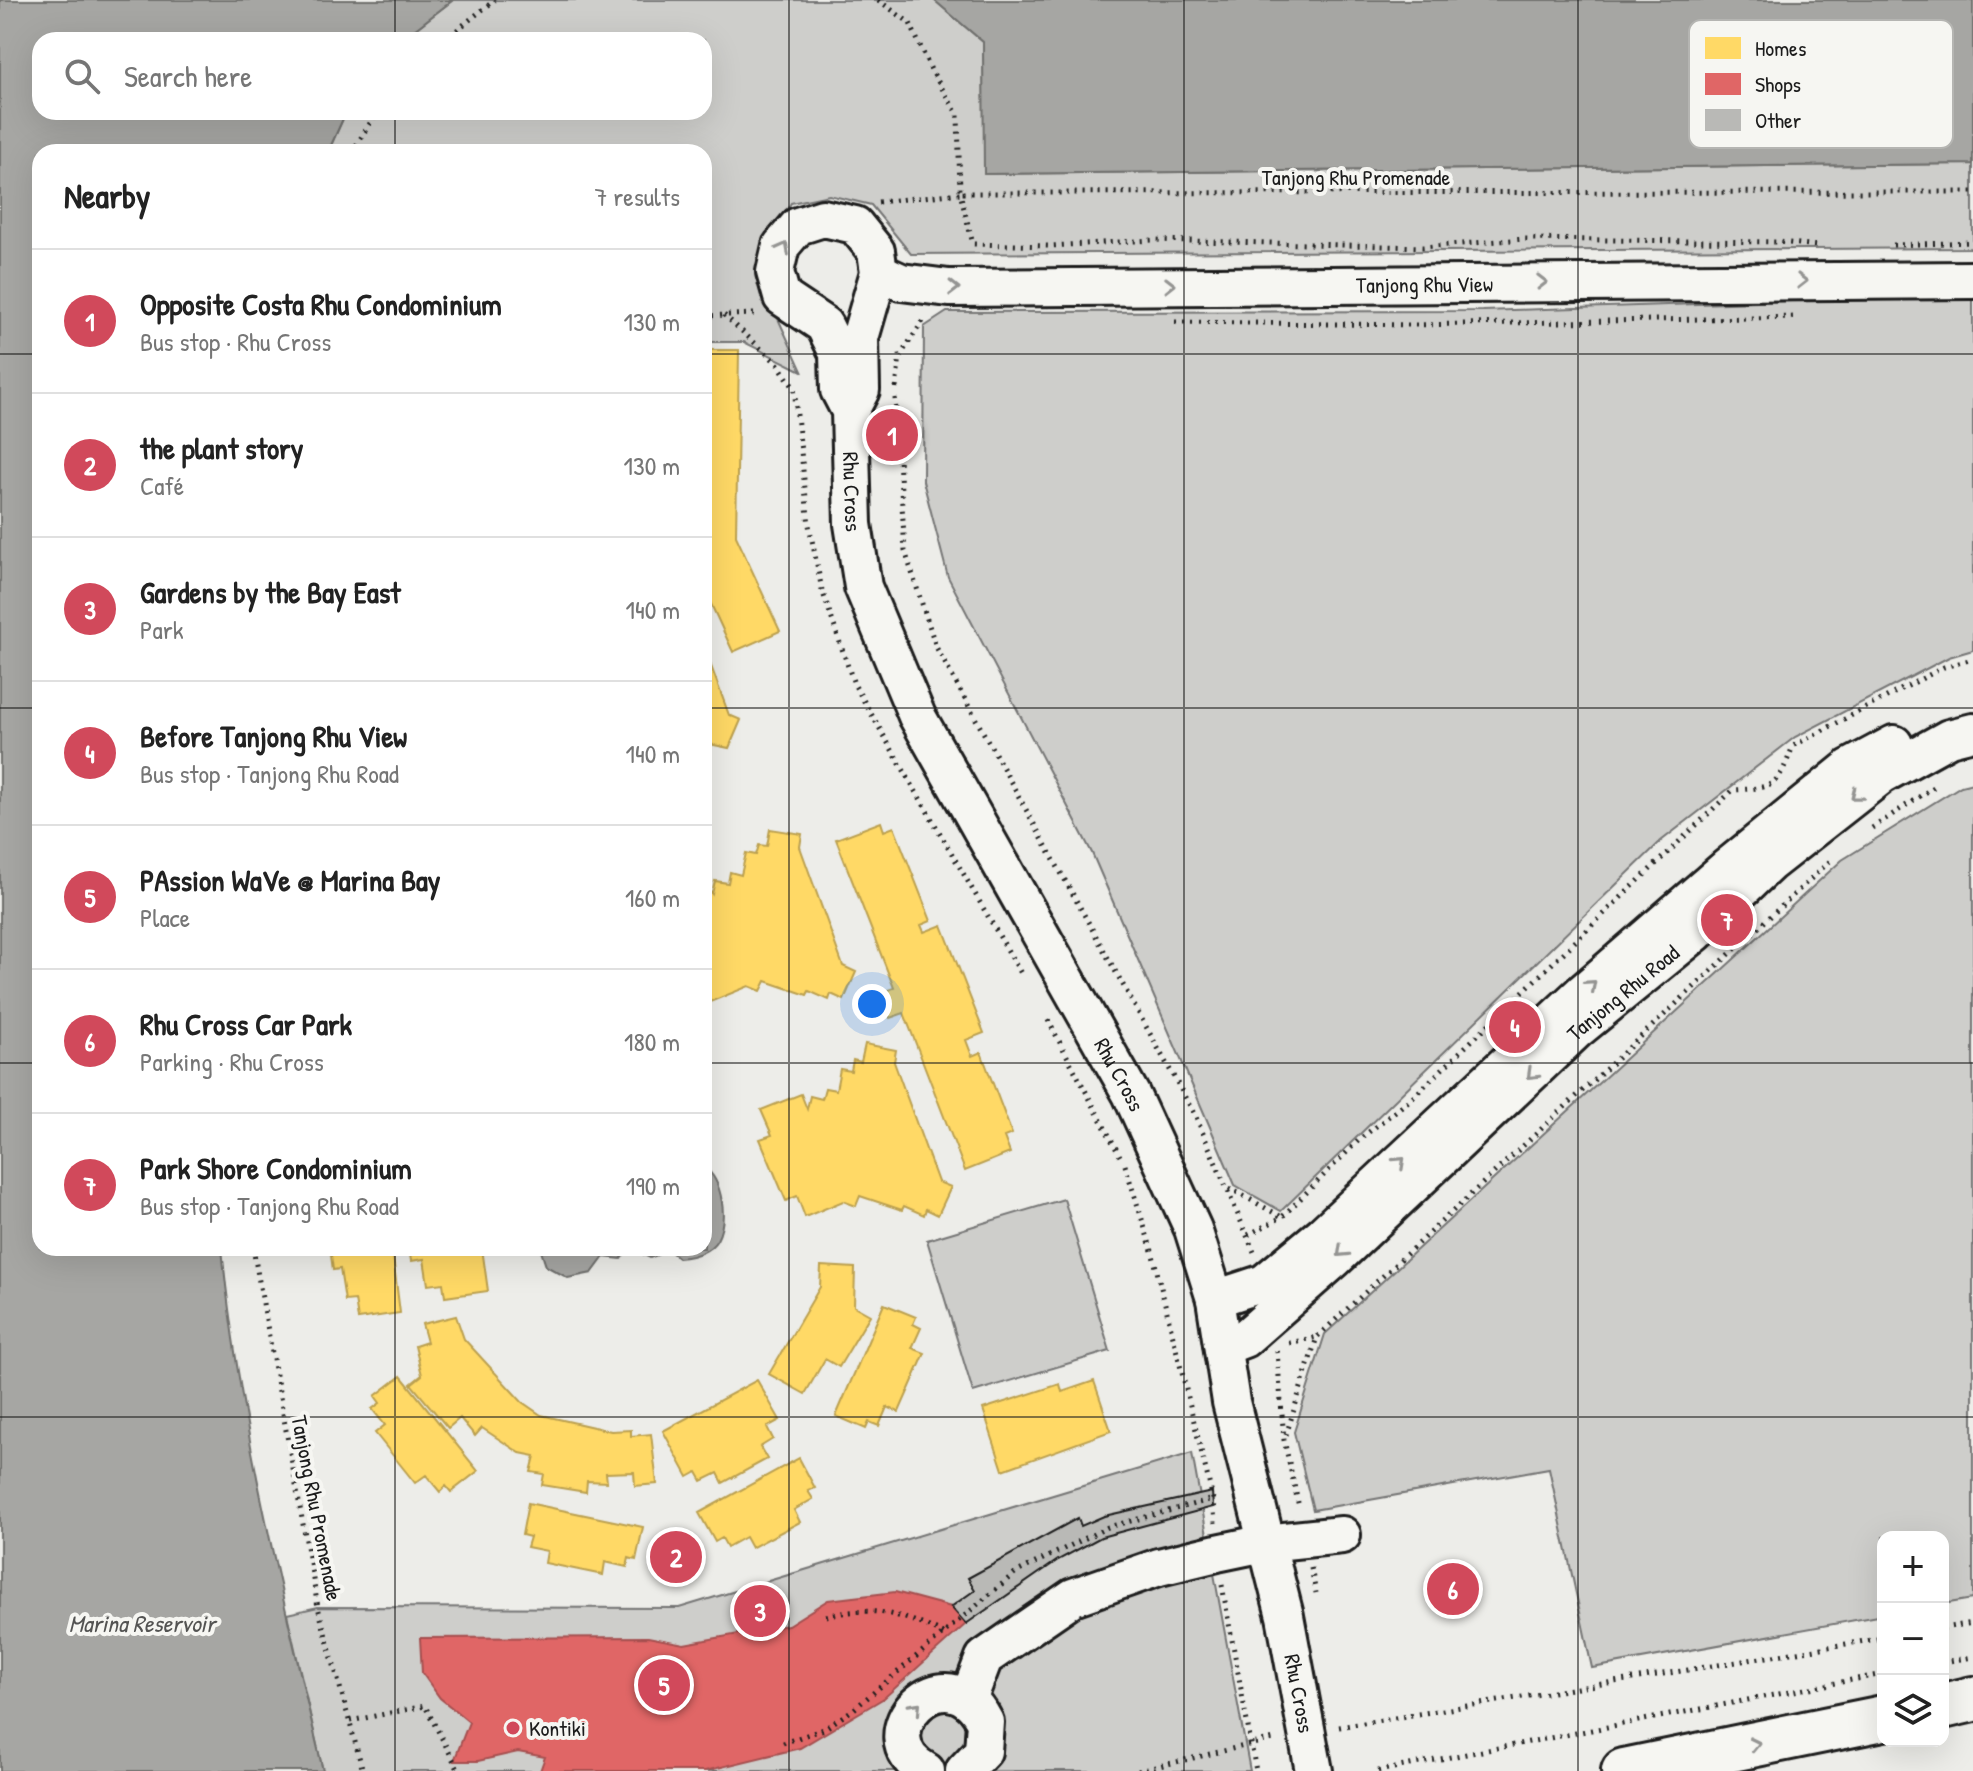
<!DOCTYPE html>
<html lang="en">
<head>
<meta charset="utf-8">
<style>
	body { margin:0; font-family:"Patrick Hand",sans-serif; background:#f6f6f6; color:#222 }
	.controls { position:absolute; right:24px; bottom:24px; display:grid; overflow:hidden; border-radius:16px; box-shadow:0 8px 32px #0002 }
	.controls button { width:72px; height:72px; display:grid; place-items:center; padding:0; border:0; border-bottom:2px solid #e0e0e0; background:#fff; color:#222; font:40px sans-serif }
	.you { position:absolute; left:872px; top:1004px; width:28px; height:28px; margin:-20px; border:6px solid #fff; border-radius:50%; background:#1a73e8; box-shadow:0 0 0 12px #1a73e833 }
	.badge { display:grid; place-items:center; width:52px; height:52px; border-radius:50%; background:#d1495b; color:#fff; font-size:26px; font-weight:700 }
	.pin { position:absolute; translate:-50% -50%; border:4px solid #fff; box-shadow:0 2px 8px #0006 }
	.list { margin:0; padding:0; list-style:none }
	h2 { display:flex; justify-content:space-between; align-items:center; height:104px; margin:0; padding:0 32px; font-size:34px }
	h2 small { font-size:26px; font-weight:400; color:#767676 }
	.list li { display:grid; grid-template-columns:52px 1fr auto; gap:24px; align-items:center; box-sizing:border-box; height:144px; padding:0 32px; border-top:2px solid #e0e0e0 }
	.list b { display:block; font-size:30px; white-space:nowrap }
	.list p { margin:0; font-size:26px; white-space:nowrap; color:#767676 }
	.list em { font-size:26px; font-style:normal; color:#767676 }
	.icon { flex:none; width:44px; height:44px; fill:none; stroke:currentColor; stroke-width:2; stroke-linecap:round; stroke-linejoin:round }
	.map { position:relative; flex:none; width:1973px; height:1771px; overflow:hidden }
	.search { position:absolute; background:#fff; box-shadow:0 8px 32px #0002; left:32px; top:32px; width:680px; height:88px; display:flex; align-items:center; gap:20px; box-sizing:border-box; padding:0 28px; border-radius:24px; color:#767676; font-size:30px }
	.panel { position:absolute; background:#fff; box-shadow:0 8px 32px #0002; left:32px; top:144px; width:680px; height:1112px; border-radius:24px }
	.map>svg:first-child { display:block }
	.green { fill:#cececb; stroke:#757574; stroke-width:2 }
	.water { fill:#a6a6a3; stroke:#6f6f6d; stroke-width:2 }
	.homes { fill:#ffd966; stroke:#bba050; stroke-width:2 }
	.shops { fill:#e06666; stroke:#a55050; stroke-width:2 }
	.building { fill:#b9b9b6; stroke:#1c1c1c; stroke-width:2 }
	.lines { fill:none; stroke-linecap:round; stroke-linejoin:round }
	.minor-casing { stroke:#1c1c1c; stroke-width:42 }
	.highway-casing { stroke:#1c1c1c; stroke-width:50 }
	.path { stroke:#1c1c1c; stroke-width:5; stroke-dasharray:2 6; stroke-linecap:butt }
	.minor { stroke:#f6f6f2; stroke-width:36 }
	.highway { stroke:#f6f6f2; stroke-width:44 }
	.oneway { stroke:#949492 }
	.grid { fill:none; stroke:#1c1c1c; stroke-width:2; stroke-opacity:0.55 }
	.poi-dot { fill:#d1495b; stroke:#f6f6f2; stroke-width:3 }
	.labels { text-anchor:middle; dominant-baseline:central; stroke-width:8; stroke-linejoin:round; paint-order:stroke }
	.street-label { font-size:22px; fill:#1c1c1c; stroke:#f6f6f2 }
	.poi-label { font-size:22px; fill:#1c1c1c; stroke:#f6f6f2; text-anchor:start }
	.water-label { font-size:24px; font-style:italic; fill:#535352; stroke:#f6f6f2 }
	.key { fill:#f6f6f2; stroke:#b5b5b2; stroke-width:2 }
	.key-label { font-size:22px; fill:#1c1c1c }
</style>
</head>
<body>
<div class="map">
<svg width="1973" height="1771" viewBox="0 0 1973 1771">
	<rect width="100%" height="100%" fill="#edede9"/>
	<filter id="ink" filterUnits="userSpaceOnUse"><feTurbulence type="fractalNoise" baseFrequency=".0125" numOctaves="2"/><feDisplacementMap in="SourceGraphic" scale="16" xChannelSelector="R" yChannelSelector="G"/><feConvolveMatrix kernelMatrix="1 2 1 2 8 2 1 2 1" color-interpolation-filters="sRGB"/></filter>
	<g filter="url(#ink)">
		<path class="green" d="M 453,0 L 934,0 L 983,42 L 985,174 L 1973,164 L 1973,248 L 911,254 L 871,205 L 829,195 L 791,203 L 765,244 L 765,290 L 802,371 L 744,342 L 704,342 L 704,152 L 328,152 L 346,112 L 704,112 L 704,40 L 401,40 Z
			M 1973,295 L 1973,650 L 1949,657 L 1795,737 L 1661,841 L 1281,1211 L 1235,1185 L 1092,853 L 948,577 L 923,481 L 924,327 L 947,312 L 1483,311 Z
			M 1973,783 L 1973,1599 L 1943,1604 L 1943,1537 L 1883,1537 L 1883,1615 L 1592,1668 L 1549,1468 L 1313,1510 L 1294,1432 L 1325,1334 L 1842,860 L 1961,786 Z
			M 1064,1199 L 1110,1351 L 973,1392 L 927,1240 Z
			M 1192,1453 L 1250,1771 L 323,1771 L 287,1614 L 318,1607 L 679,1608 Z"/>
		<path class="water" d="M 0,0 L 453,0 L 401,40 L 40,40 L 40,112 L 346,112 L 328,152 L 40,152 L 40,1248 L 222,1248 C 239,1425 283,1598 323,1771 L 0,1771 Z
			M 934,0 L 1973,0 L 1973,164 L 984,174 L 983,42 Z
			M 704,1167 C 723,1180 728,1220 717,1240 C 709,1253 692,1257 678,1258 L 669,1250 L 650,1258 L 644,1255 L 645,1248 L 704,1248 Z
			M 540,1248 L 613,1248 L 624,1255 L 621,1259 L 604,1257 L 592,1273 L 568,1278 L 546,1266 Z"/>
		<path class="homes" d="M 704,350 L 739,350 L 736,536 L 780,631 L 733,652 L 704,589 Z
			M 704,647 L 729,715 L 741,720 L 729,748 L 704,743 Z
			M 881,822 L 884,831 L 894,827 L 931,921 L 921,925 L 924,932 L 942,925 L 984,1033 L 966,1040 L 972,1056 L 981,1052 L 1012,1134 L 1004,1137 L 1010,1153 L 965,1171 L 904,1013 L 890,1018 L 879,993 L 894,988 L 836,839 Z
			M 770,829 L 802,834 L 800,847 L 843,966 L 856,972 L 844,1000 L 831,994 L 829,1000 L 809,991 L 807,995 L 766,981 L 761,991 L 749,986 L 710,1002 L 704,987 L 704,879 L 712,894 L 715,881 L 728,883 L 730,872 L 741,875 L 746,853 L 756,855 L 759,845 L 767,846 Z
			M 865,1044 L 896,1050 L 894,1062 L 938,1182 L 951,1187 L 938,1215 L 926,1209 L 924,1215 L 904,1206 L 902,1210 L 860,1196 L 856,1206 L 843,1201 L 805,1217 L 797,1196 L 786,1201 L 760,1139 L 772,1135 L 761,1110 L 801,1094 L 807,1109 L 810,1096 L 822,1099 L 825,1088 L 836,1090 L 840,1069 L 851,1071 L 853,1060 L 861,1062 Z
			M 330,1248 L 392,1248 L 400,1313 L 358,1319 L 355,1300 L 345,1301 L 340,1269 L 333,1270 Z
			M 409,1248 L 482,1248 L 488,1291 L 445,1297 L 443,1283 L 428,1285 L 424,1259 L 411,1261 Z
			M 821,1266 L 855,1268 L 854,1306 L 870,1315 L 839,1367 L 825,1359 L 805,1394 L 769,1374 L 820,1287 Z
			M 884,1304 L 916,1317 L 913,1324 L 921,1328 L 912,1348 L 925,1353 L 899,1412 L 887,1407 L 879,1426 L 869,1422 L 866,1429 L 836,1416 Z
			M 456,1316 L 464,1339 L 522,1402 L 541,1415 L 611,1431 L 631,1430 L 631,1436 L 651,1434 L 657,1484 L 635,1486 L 634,1472 L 606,1473 L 607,1482 L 587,1481 L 586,1492 L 542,1485 L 544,1474 L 531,1472 L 535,1456 L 520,1453 L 482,1428 L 475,1436 L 460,1418 L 448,1428 L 411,1384 L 422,1375 L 415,1346 L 427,1342 L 422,1324 Z
			M 401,1376 L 478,1471 L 451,1492 L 446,1486 L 440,1492 L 426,1475 L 415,1483 L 375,1433 L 385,1425 L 372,1409 L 380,1403 L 375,1396 Z
			M 757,1380 L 780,1420 L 767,1427 L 773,1439 L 760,1447 L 767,1459 L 723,1483 L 718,1473 L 702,1481 L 697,1472 L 688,1477 L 663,1431 Z
			M 1094,1381 L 1111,1431 L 1003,1470 L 983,1409 L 1060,1384 L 1062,1392 Z
			M 799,1458 L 815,1488 L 808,1491 L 813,1499 L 794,1510 L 800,1522 L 751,1548 L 745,1537 L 727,1547 L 722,1538 L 715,1542 L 699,1513 Z
			M 528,1503 L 643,1527 L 636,1560 L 629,1558 L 627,1567 L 605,1562 L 603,1575 L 545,1563 L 547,1551 L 527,1547 L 530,1537 L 522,1535 Z"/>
		<path class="shops" d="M 895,1592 L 951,1607 L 966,1624 L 884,1698 L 800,1748 L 705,1771 L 540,1771 L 545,1757 L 518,1752 L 478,1761 L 454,1761 L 469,1722 L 440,1698 L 422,1673 L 420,1638 L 648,1637 L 684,1644 L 788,1625 L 828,1600 Z"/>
		<path class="building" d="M 1212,1492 L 1213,1507 L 1101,1537 L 1058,1560 L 966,1624 L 951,1607 L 975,1590 L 968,1578 L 1078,1518 L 1081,1526 L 1104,1516 Z"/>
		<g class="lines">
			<defs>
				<g id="minor">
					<path id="s1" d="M 879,272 L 901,282 L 949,288 L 1973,280"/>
					<path id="s2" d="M 850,411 L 839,390 L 838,353 L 824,325 L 782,297 L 775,272 L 781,246 L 798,226 L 823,218 L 855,225 L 876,251 L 879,272 L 860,338 L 861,390 L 850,411 L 853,524 L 863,587 L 917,716 L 1131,1094 L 1193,1229 L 1215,1299 L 1231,1402 L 1285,1616 L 1314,1771"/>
					<path d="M 1215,1299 L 1264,1283 L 1323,1234 L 1584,991 L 1726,868 L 1849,768 L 1894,744"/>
					<path id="s3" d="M 1223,1347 L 1244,1339 L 1335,1259 L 1577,1030 L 1696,933 L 1770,863 L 1882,775 L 1949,738 L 1973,732"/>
					<path d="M 968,1700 L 984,1658 L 1073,1597 L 1159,1567 L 1217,1553 L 1265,1543 L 1342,1535"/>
					<path d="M 926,1771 C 861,1737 946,1645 985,1722 L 983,1751 L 964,1771"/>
				</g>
				<path id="highway" d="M 1943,1706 L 1973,1699
					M 1624,1771 L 1883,1718"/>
			</defs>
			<use href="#minor" class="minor-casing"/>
			<use href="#highway" class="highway-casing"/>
			<path class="path" d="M 878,0 L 910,23 L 931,70 L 958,115 L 960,193 L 1973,192
				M 444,40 L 495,0
				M 352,152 L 377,112
				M 878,202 L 960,193 L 973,244 L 1050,246 L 1153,240 L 1423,247 L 1525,239 L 1779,242 L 1819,246
				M 1893,245 L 1973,242
				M 724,315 L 778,364 L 794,388 L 809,525 L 822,590 L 854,684 L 1023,977
				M 704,316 L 755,314
				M 1175,322 L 1417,325 L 1797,317
				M 896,388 L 900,356 L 925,318
				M 895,398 L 905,551 L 936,647 L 1196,1117 L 1254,1252
				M 1872,828 L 1937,785
				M 1048,1020 L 1120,1156
				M 1125,1165 L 1152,1251 L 1213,1499 L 1215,1523
				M 1229,1188 L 1282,1217
				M 1248,1235 L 1282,1217 L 1361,1138 L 1411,1099 L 1733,790 C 1776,788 1778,785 1793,746 L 1944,667 L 1973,659
				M 253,1248 L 318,1607 L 363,1771
				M 1289,1343 L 1317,1337
				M 1277,1351 L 1284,1440 L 1299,1507
				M 1286,1435 L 1317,1337 L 1830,861
				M 1311,1568 L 1316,1593
				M 1222,1585 L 1256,1771
				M 826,1616 C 873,1605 901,1614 945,1634
				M 1943,1628 L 1973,1623
				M 1943,1662 L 1973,1657
				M 350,1721 L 425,1706 L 459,1771
				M 1339,1727 L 1883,1638
				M 783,1743 L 824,1729 L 854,1709 L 1015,1573 L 1108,1527 L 1213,1499
				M 1138,1771 L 1274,1739
				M 1378,1771 L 1883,1674"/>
			<use href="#minor" class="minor"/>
			<use href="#highway" class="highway"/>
		</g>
		<defs><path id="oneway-chevron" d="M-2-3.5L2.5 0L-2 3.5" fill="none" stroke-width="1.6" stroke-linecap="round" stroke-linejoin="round" transform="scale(2)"/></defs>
		<g class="oneway">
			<use href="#oneway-chevron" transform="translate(784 248) rotate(-62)"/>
			<use href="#oneway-chevron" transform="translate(1802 281)"/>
			<use href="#oneway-chevron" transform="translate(1542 282) rotate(-1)"/>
			<use href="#oneway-chevron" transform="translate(1170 285) rotate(-1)"/>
			<use href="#oneway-chevron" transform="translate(954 288) rotate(1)"/>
			<use href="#oneway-chevron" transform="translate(1856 795) rotate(142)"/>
			<use href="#oneway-chevron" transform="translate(1591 985) rotate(-41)"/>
			<use href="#oneway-chevron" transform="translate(1532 1074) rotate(136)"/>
			<use href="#oneway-chevron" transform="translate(1400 1162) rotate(-43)"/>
			<use href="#oneway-chevron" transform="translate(1342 1252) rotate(137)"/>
			<use href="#oneway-chevron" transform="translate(916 1707) rotate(-47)"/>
			<use href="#oneway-chevron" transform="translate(1755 1744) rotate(-12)"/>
		</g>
	</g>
	<path class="grid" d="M 395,0 L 395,40M 789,0 L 789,1771M 1184,0 L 1184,1771M 1578,0 L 1578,1771M 395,112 L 395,152M 0,354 L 40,354M 704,354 L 1973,354M 0,708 L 40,708M 704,708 L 1973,708M 0,1063 L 40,1063M 704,1063 L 1973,1063M 395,1248 L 395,1771M 0,1417 L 1973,1417"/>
	<circle class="poi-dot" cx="513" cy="1728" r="8"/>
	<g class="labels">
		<g class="street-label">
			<text x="1356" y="177">Tanjong Rhu Promenade</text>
			<text stroke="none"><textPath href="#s1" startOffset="548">Tanjong Rhu View</textPath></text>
			<text stroke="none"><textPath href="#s2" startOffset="560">Rhu Cross</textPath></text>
			<text stroke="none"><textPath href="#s3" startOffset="536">Tanjong Rhu Road</textPath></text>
			<text stroke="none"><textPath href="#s2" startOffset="1208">Rhu Cross</textPath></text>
			<text transform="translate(317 1508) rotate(79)">Tanjong Rhu Promenade</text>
			<text stroke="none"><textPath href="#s2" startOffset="1856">Rhu Cross</textPath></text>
		</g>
		<g class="poi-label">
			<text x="529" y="1728">Kontiki</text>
		</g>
		<g class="water-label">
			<text x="142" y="1623">Marina Reservoir</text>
		</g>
	</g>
	<rect x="1689" y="20" width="264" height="128" rx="12" class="key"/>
	<rect x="1705" y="37" width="36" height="22" fill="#ffd966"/>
	<rect x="1705" y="73" width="36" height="22" fill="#e06666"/>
	<rect x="1705" y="109" width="36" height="22" fill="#b9b9b6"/>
	<g class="key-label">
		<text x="1755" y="56">Homes</text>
		<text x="1755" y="92">Shops</text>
		<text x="1755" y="128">Other</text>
	</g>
</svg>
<div class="controls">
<button>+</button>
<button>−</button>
<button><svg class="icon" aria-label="layers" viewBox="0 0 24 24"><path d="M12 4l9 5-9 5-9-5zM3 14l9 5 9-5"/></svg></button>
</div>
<div class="you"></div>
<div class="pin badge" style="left:892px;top:435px">1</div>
<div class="pin badge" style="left:676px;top:1557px">2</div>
<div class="pin badge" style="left:760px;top:1611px">3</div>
<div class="pin badge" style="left:1515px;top:1027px">4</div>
<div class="pin badge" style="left:664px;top:1685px">5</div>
<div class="pin badge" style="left:1453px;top:1589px">6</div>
<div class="pin badge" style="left:1727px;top:920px">7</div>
<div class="search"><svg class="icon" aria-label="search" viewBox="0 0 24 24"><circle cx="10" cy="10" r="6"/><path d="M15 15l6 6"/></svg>Search here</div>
<section class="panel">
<h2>Nearby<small>7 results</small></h2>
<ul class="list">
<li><span class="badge">1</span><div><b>Opposite Costa Rhu Condominium</b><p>Bus stop · Rhu Cross</p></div><em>130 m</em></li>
<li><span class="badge">2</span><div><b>the plant story</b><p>Café</p></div><em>130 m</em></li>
<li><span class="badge">3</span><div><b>Gardens by the Bay East</b><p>Park</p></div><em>140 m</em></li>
<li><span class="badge">4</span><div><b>Before Tanjong Rhu View</b><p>Bus stop · Tanjong Rhu Road</p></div><em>140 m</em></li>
<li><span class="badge">5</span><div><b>PAssion WaVe @ Marina Bay</b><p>Place</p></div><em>160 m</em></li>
<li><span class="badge">6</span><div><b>Rhu Cross Car Park</b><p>Parking · Rhu Cross</p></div><em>180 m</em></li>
<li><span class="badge">7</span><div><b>Park Shore Condominium</b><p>Bus stop · Tanjong Rhu Road</p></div><em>190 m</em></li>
</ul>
</section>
</div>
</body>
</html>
